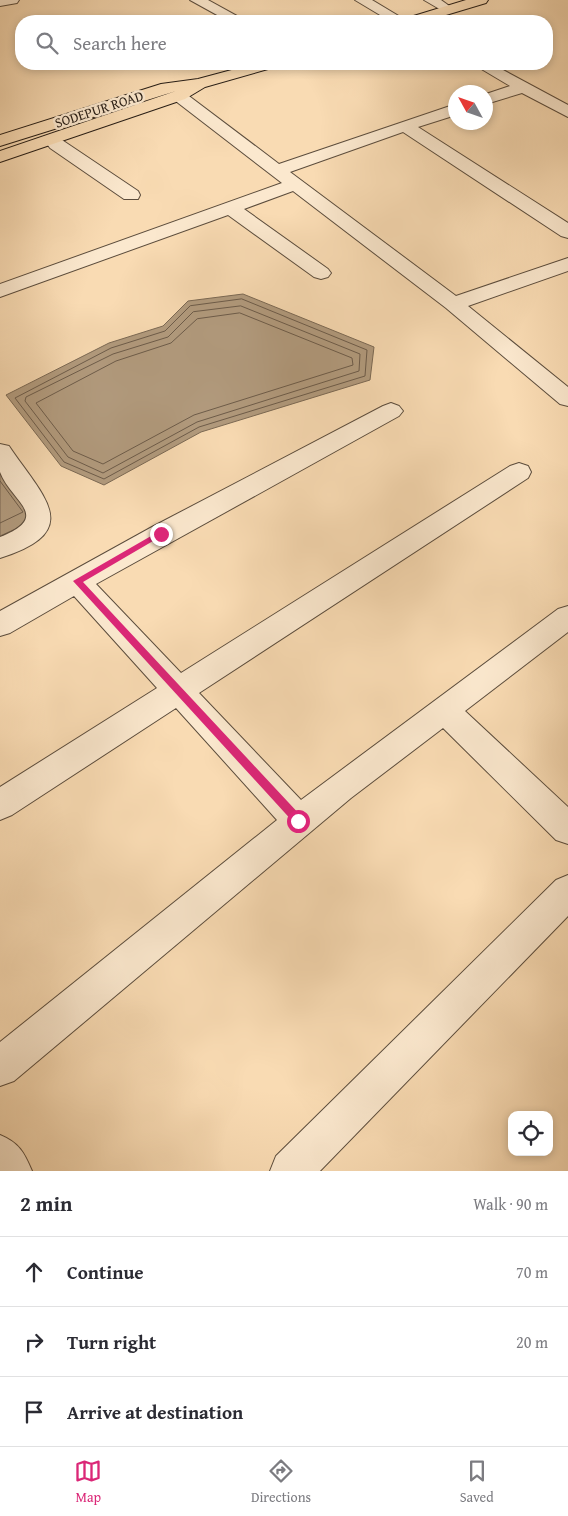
<!DOCTYPE html>
<html lang="en">
<head>
<meta charset="utf-8">
<style>
	body { margin:0; font-family:"Gentium Book Plus",serif; background:#f7f7f7; color:#2b2b33 }
	.controls { position:absolute; right:15px; bottom:15px; display:grid; overflow:hidden; border-radius:10px; box-shadow:0 2px 8px #0003 }
	.controls button { width:45px; height:45px; display:grid; place-items:center; padding:0; border:0; border-bottom:1px solid #e1e1e2; background:#fff; color:#2b2b33; font:25px sans-serif }
	.compass { position:absolute; left:448px; top:85px; width:45px; height:45px; border-radius:50%; background:#fff; box-shadow:0 2px 8px #0003; rotate:310deg }
	.stop { position:absolute; width:15px; height:15px; margin:-11px; border:4px solid #db2777; border-radius:50%; background:#fff }
	.stop.end { background:#db2777; border-color:#fff; box-shadow:0 1px 5px #0008 }
	.list { margin:0; padding:0; list-style:none }
	h2 { display:flex; justify-content:space-between; align-items:center; height:65px; margin:0; padding:0 20px; font-size:21px }
	h2 small { font-size:16px; font-weight:400; color:#7c7c81 }
	.list li { display:grid; grid-template-columns:32px 1fr auto; gap:15px; align-items:center; box-sizing:border-box; height:70px; padding:0 20px; border-top:1px solid #e1e1e2 }
	.list b { display:block; font-size:19px; white-space:nowrap }
	.list em { font-size:16px; font-style:normal; color:#7c7c81 }
	.icon { flex:none; width:28px; height:28px; fill:none; stroke:currentColor; stroke-width:2; stroke-linecap:round; stroke-linejoin:round }
	.map { position:relative; flex:none; width:568px; height:1171px; overflow:hidden }
	.search { position:absolute; background:#fff; box-shadow:0 2px 8px #0003; left:15px; right:15px; top:15px; height:55px; display:flex; align-items:center; gap:12px; box-sizing:border-box; padding:0 18px; border-radius:20px; color:#7c7c81; font-size:19px }
	.sheet { height:275px; background:#fff }
	nav { display:flex; justify-content:space-around; align-items:center; box-sizing:border-box; height:70px; border-top:1px solid #e1e1e2; background:#fff; font-size:14px; color:#7c7c81 }
	nav a { display:grid; justify-items:center; gap:2px }
	nav .on { color:#db2777 }
	.map>svg:first-child { display:block }
	.water { fill:#b29b7e; stroke:#7b6954 }
	.lines { fill:none; stroke-linecap:round; stroke-linejoin:round }
	.shore { stroke:#6d5c4a; stroke-width:1 }
	.minor-casing { stroke:#5c4d3d; stroke-width:2 }
	.major-casing { stroke:#281e16; stroke-width:2 }
	.minor { fill:#fbe8ce; fill-rule:evenodd }
	.major { fill:#f9dbb3; fill-rule:evenodd }
	.route { fill:#db2777 }
	.labels { text-anchor:middle; dominant-baseline:central; stroke-width:5; stroke-linejoin:round; paint-order:stroke }
	.far-street-label { font-size:14px; fill:#281e16; stroke:#fbe8ce }
</style>
</head>
<body>
<div class="map">
<svg width="568" height="1171" viewBox="0 0 568 1171">
	<rect width="100%" height="100%" fill="#f9dbb3"/>
	<filter id="stains"><feTurbulence type="fractalNoise" baseFrequency=".004" numOctaves="4"/><feColorMatrix values="0 0 0 0 .2 0 0 0 0 .09 0 0 0 0 .02 0 0 0 .5 -.17"/></filter>
	<radialGradient id="worn" r=".72"><stop offset=".6" stop-color="#630" stop-opacity="0"/><stop offset="1" stop-color="#630" stop-opacity=".3"/></radialGradient>
	<path class="water" d="M 243,294 L 374,347 L 370,380 L 201,432 L 104,485 L 61,466 L 6,395 L 109,343 L 163,326 L 188,301 Z
		M 0,463 L 42,517 L 0,536 Z"/>
	<g class="lines">
		<path class="shore" d="M 242,299 L 367,350 L 365,376 L 199,427 L 104,479 L 64,462 L 15,398 L 111,348 L 165,331 L 190,306 Z
			M 241,306 L 360,354 L 359,371 L 197,422 L 103,473 L 68,457 L 25,401 L 26,397 L 113,354 L 168,337 L 193,312 Z
			M 240,313 L 352,358 L 353,365 L 194,415 L 103,464 L 73,451 L 36,403 L 116,361 L 171,343 L 197,319 Z
			M 0,481 L 23,512 L 0,523"/>
		<defs>
			<path id="minor" d="M 0,0 L 19,0 L 17,3 L 0,6 Z
				M 190,0 L 208,0 L 246,21 L 228,21 Z
				M 355,0 L 372,0 L 407,21 L 390,21 Z
				M 424,0 L 441,0 L 455,10 L 448,14 Z
				M 473,64 L 492,64 L 568,105 L 568,117 L 522,93 L 486,104 L 486,94 L 510,86 Z
				M 179,91 L 185,93 L 279,164 L 456,104 L 456,115 L 418,127 L 568,223 L 568,238 L 561,236 L 403,132 L 290,172 L 456,296 L 568,258 L 568,271 L 468,306 L 568,387 L 568,406 L 560,404 L 446,308 L 293,191 L 244,209 L 328,269 L 331,273 L 328,277 L 321,279 L 314,277 L 228,215 L 0,297 L 0,284 L 282,183 L 173,99 L 171,96 Z
				M 56,139 L 62,140 L 138,191 L 140,195 L 138,199 L 124,199 L 50,148 L 47,144 L 50,140 Z
				M 391,403 L 399,406 L 403,411 L 399,416 L 96,584 L 181,673 L 510,466 L 519,463 L 528,466 L 531,472 L 528,478 L 199,693 L 301,800 L 558,609 L 568,606 L 568,632 L 465,711 L 568,807 L 568,844 L 556,840 L 443,728 L 351,798 L 14,1081 L 0,1086 L 0,1042 L 277,820 L 176,708 L 12,815 L 0,820 L 0,787 L 157,688 L 74,596 L 10,633 L 0,636 L 0,611 L 152,527 L 383,406 Z
				M 0,444 L 9,446 C 43,497 86,531 0,558 L 0,537 C 53,516 11,502 0,472 C 0,464 0,452 0,444 Z
				M 568,875 L 568,916 L 320,1171 L 270,1171 L 276,1156 L 556,880 Z
				M 0,1135 C 19,1143 24,1152 32,1171 L 0,1171 Z"/>
			<path id="major" d="M 466,0 L 488,0 L 486,3 L 426,21 L 405,21 L 407,18 Z
				M 254,64 L 278,64 L 275,67 L 205,87 L 185,99 L 0,162 L 0,151 L 176,91 L 0,146 L 0,135 L 161,84 L 198,79 Z"/>
		</defs>
		<use href="#minor" class="minor-casing"/>
		<use href="#major" class="major-casing"/>
		<use href="#minor" class="minor"/>
		<use href="#major" class="major"/>
	</g>
	<path class="route" d="M 158,532 L 165,534 L 83,582 L 302,817 L 302,824 L 295,824 L 73,581 Z"/>
	<g class="labels">
		<g class="far-street-label">
			<text transform="translate(99 109) rotate(-18)">SODEPUR ROAD</text>
		</g>
	</g>
	<rect width="100%" height="100%" filter="url(#stains)"/>
	<rect width="100%" height="100%" fill="url(#worn)"/>
</svg>
<div class="controls">
<button><svg class="icon" aria-label="locate" viewBox="0 0 24 24"><circle cx="12" cy="12" r="6"/><path d="M12 2v4M12 18v4M2 12h4M18 12h4"/></svg></button>
</div>
<svg class="compass" viewBox="-18 -18 36 36"><path d="M0-13l5 13h-10z" fill="#e53935"/><path d="M0 13l5-13h-10z" fill="#7c7c81"/></svg>
<div class="stop" style="left:298px;top:821px"></div>
<div class="stop end" style="left:161px;top:534px"></div>
<div class="search"><svg class="icon" aria-label="search" viewBox="0 0 24 24"><circle cx="10" cy="10" r="6"/><path d="M15 15l6 6"/></svg>Search here</div>
</div>
<section class="sheet">
<h2>2 min<small>Walk · 90 m</small></h2>
<ul class="list">
<li><svg class="icon" aria-label="ahead" viewBox="0 0 24 24"><path d="M12 20V5M6 11l6-6 6 6"/></svg><div><b>Continue</b></div><em>70 m</em></li>
<li><svg class="icon" aria-label="right" viewBox="0 0 24 24"><path d="M7 20v-9h11M14 6l5 5-5 5"/></svg><div><b>Turn right</b></div><em>20 m</em></li>
<li><svg class="icon" aria-label="arrive" viewBox="0 0 24 24"><path d="M6 21V4h12l-3 4 3 4H6"/></svg><div><b>Arrive at destination</b></div></li>
</ul>
</section>
<nav>
<a class="on"><svg class="icon" aria-label="map" viewBox="0 0 24 24"><path d="M3 6l6-2 6 2 6-2v14l-6 2-6-2-6 2zM9 4v14M15 6v14"/></svg>Map</a>
<a><svg class="icon" aria-label="directions" viewBox="0 0 24 24"><path d="M12 3l9 9-9 9-9-9zM9 14v-3h6M13 9l2 2-2 2"/></svg>Directions</a>
<a><svg class="icon" aria-label="saved" viewBox="0 0 24 24"><path d="M7 4h10v16l-5-4-5 4z"/></svg>Saved</a>
</nav>
</body>
</html>
